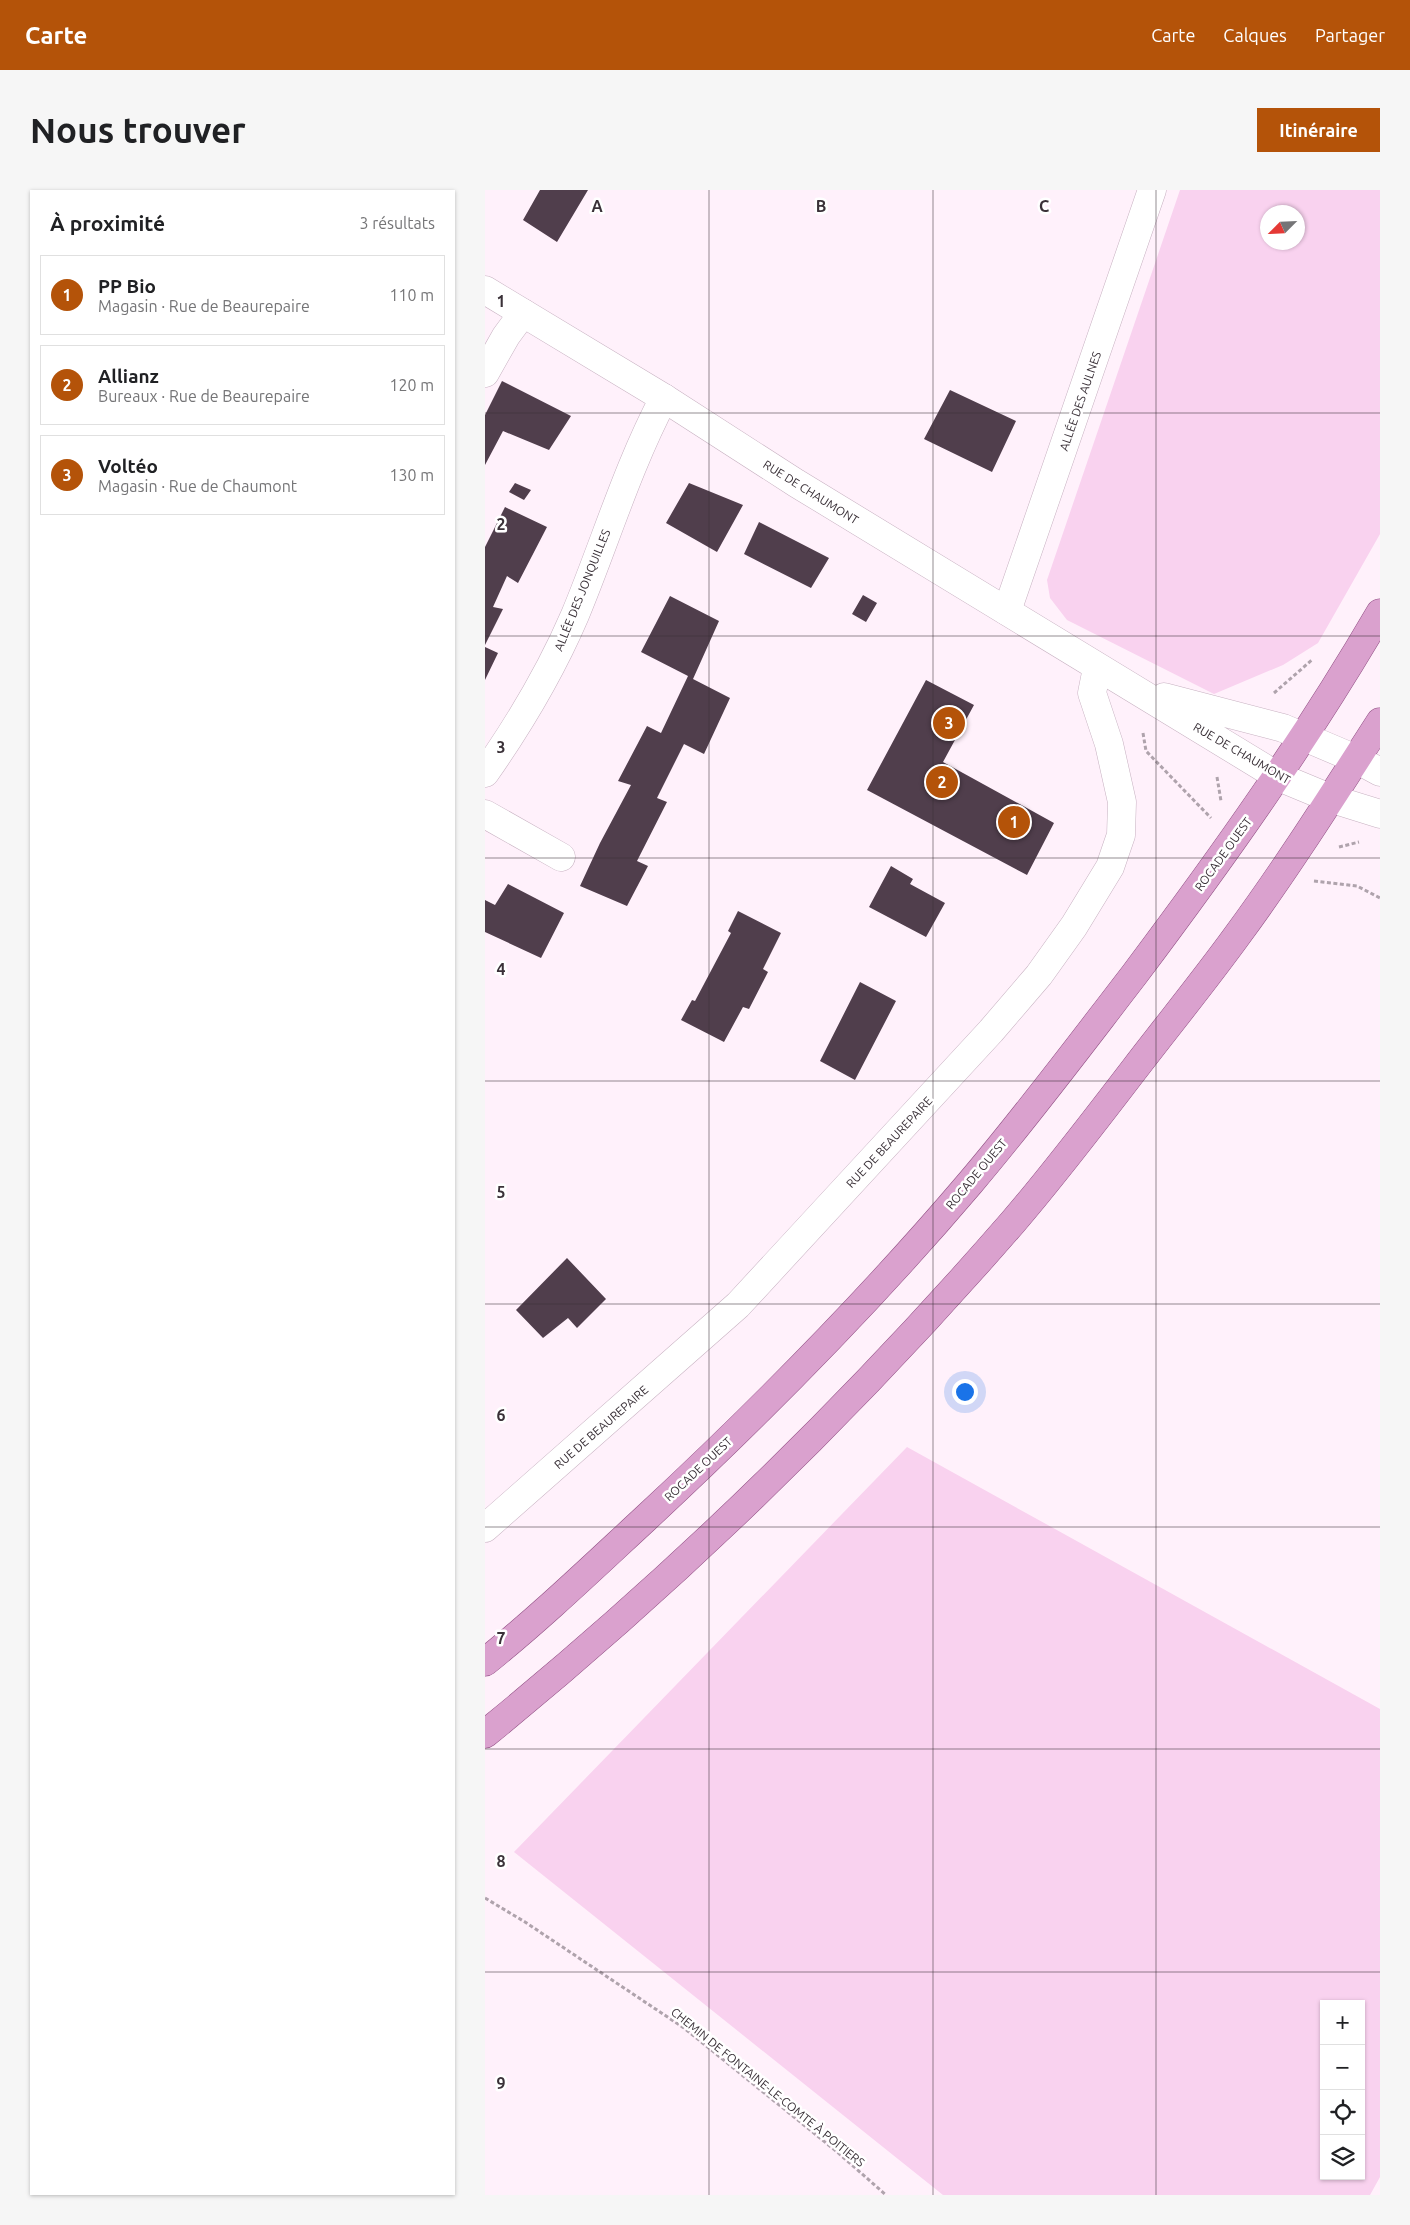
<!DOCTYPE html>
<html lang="fr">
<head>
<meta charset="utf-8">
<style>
	body { margin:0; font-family:Ubuntu,sans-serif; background:#f6f6f6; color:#202124 }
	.controls { position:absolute; right:15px; bottom:15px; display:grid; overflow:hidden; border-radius:0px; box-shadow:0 1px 4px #0004 }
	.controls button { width:45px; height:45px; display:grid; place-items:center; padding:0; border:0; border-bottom:1px solid #e0e0e0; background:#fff; color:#202124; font:25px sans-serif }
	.compass { position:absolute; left:775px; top:15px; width:45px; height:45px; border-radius:50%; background:#fff; box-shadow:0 1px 4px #0004; rotate:246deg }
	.you { position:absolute; left:479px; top:1201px; width:18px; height:18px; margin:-12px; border:4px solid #fff; border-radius:50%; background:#1a73e8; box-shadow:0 0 0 8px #1a73e833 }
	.badge { display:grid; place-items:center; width:32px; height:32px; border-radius:50%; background:#b45309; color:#fff; font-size:16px; font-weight:700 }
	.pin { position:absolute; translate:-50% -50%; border:2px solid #fff; box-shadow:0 1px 5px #0006 }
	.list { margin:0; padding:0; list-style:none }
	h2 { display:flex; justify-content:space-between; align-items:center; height:65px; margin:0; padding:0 20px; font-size:21px }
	h2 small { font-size:16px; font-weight:400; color:#757577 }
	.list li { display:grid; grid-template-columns:32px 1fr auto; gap:15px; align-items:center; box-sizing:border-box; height:80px; margin:0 10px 10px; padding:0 10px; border:1px solid #e0e0e0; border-radius:0px }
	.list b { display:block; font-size:19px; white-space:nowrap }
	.list p { margin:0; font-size:16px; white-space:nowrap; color:#757577 }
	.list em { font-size:16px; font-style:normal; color:#757577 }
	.icon { flex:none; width:28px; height:28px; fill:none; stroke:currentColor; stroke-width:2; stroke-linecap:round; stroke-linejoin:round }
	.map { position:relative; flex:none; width:895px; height:2005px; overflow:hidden; border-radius:0px }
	header { display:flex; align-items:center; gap:30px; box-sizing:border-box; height:70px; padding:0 25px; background:#b45309; color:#fff }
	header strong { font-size:24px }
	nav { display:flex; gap:28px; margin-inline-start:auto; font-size:18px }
	.intro { display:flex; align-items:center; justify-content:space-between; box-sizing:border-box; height:120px; padding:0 30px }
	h1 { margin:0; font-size:35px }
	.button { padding:12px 22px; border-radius:0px; background:#b45309; color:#fff; font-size:18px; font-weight:700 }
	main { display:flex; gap:30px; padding:0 30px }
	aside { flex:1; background:#fff; border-radius:0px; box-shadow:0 1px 4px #0004 }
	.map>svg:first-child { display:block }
	.green { fill:#f9d2ef; fill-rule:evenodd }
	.building { fill:#503e4c }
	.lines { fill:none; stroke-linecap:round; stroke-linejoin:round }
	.street-casing { stroke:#c7b1c1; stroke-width:29 }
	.secondary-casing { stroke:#c7b1c1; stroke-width:29 }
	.primary-casing { stroke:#925185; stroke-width:29 }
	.path { stroke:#afa3ac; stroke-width:3; stroke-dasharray:4 2.5; stroke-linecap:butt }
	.street { stroke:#fff; stroke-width:28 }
	.secondary { stroke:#fff; stroke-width:28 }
	.primary { stroke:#daa1ce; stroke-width:28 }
	.grid { fill:none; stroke:#3a3138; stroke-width:1; stroke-opacity:0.55 }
	.labels { text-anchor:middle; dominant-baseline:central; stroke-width:5; stroke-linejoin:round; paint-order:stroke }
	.street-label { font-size:12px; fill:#3a3138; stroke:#fff }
	.grid-label { font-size:16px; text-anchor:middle; font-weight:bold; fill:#3a3138; stroke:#fff; stroke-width:5; stroke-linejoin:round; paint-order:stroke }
</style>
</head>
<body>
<header>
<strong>Carte</strong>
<nav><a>Carte</a><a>Calques</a><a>Partager</a></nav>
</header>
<div class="intro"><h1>Nous trouver</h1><a class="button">Itinéraire</a></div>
<main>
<aside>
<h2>À proximité<small>3 résultats</small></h2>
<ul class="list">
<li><span class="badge">1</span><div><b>PP Bio</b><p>Magasin · Rue de Beaurepaire</p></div><em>110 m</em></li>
<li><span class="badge">2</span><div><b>Allianz</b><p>Bureaux · Rue de Beaurepaire</p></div><em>120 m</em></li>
<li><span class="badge">3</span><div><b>Voltéo</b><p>Magasin · Rue de Chaumont</p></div><em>130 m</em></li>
</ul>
</aside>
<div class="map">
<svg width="895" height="2005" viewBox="0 0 895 2005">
	<rect width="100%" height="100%" fill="#fff1fb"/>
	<path class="green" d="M 695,0 L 895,0 L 895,344 L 833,453 L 798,475 L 729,504 L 582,430 L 565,408 L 562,390 ZM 782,22 L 812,22 L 812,52 L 782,52 Z
		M 422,1257 L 895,1519 L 895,1987 L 885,2005 L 458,2005 L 29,1662 ZM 839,1814 L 876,1814 L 876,1986 L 839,1986 Z"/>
	<path class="building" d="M 55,0 L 103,0 L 72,52 L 38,30 Z
		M 17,191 L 86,226 L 64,260 L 18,241 L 0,275 L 0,225 Z
		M 465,200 L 531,231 L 507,282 L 439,249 Z
		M 30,293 L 46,300 L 39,310 L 24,302 Z
		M 204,293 L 258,315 L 232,362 L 181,333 Z
		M 20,317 L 62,337 L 33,393 L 22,386 L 8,417 L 18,419 L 0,455 L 0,357 Z
		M 274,332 L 344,368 L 326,398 L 259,364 Z
		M 378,405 L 392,413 L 381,432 L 367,424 Z
		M 185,406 L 234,431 L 208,489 L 245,508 L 219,564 L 199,554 L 172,608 L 182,612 L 152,671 L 163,676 L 142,716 L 95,696 L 115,653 L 146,595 L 133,591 L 162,536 L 176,543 L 203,486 L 156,462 Z
		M 0,457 L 13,463 L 0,490 Z
		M 441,490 L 489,515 L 458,572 L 569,633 L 542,685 L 382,600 Z
		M 406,676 L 428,689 L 425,694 L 460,713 L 441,747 L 384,717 Z
		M 23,694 L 79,723 L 56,768 L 0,742 L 0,710 L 10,715 Z
		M 253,721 L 296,743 L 278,779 L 283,782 L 264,819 L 258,817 L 239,852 L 196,830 L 207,810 L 210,811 L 246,743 L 243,741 Z
		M 375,792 L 411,811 L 370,890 L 335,871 Z
		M 82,1068 L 121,1109 L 92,1138 L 83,1128 L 58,1148 L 31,1120 Z"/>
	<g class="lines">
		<defs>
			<path id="street" d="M 0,183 L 21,146 L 38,123
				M 522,421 L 667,0
				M 0,583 C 35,533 66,481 90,425 C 120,353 142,278 179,208
				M 0,624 L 76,667
				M 0,1338 L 253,1115 L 506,841 L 554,785 L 589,736 L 625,677 L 636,645 L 637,612 L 624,554 L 607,503 L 612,478"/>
			<path id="secondary" d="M 0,100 L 179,208 L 311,293 L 794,587 L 847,609 L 895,624
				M 679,507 L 798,538 L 871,569 L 895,582"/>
			<path id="primary" d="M 0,1472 C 56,1427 108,1377 161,1328 C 275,1222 384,1112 485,993 C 542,926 595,855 649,785 C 737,668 821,550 895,423
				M 0,1544 C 188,1391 369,1215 528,1032 C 571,982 611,929 651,877 C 684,834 719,791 751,747 C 802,678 848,605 895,532"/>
		</defs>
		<use href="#street" class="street-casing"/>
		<use href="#secondary" class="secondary-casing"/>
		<use href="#primary" class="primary-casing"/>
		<path class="path" d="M 789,503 L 828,469
			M 658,543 L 661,561 L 726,628
			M 732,587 L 736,611
			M 854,657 L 874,652
			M 829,691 L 872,696 L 895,708
			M 0,1708 L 40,1732 L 199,1838 L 351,1961 L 401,2005"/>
		<use href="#street" class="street"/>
		<use href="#secondary" class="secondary"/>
		<use href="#primary" class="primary"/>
	</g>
	<path class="grid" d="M 224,0 L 224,2005M 448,0 L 448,2005M 671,0 L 671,2005M 0,223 L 895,223M 0,446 L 895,446M 0,668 L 895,668M 0,891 L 895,891M 0,1114 L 895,1114M 0,1337 L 895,1337M 0,1559 L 895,1559M 0,1782 L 895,1782"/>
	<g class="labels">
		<g class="street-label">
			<text transform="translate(595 211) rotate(-71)">ALLÉE DES AULNES</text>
			<text transform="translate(326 302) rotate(32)">RUE DE CHAUMONT</text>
			<text transform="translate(97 400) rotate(-68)">ALLÉE DES JONQUILLES</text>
			<text transform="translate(757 563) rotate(30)">RUE DE CHAUMONT</text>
			<text transform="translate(738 664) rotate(-54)">ROCADE OUEST</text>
			<text transform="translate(404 952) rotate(-47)">RUE DE BEAUREPAIRE</text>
			<text transform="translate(491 984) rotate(-50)">ROCADE OUEST</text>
			<text transform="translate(116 1237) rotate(-41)">RUE DE BEAUREPAIRE</text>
			<text transform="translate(213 1279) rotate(-43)">ROCADE OUEST</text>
			<text transform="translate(283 1897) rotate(39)">CHEMIN DE FONTAINE-LE-COMTE À POITIERS</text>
		</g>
	</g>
	<g class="grid-label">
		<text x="112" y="22">A</text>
		<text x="336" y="22">B</text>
		<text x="559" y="22">C</text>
		<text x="16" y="117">1</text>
		<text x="16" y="340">2</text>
		<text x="16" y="563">3</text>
		<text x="16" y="785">4</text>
		<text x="16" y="1008">5</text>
		<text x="16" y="1231">6</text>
		<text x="16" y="1454">7</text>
		<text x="16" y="1677">8</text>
		<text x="16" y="1899">9</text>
	</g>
</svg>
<div class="controls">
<button>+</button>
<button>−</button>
<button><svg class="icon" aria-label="locate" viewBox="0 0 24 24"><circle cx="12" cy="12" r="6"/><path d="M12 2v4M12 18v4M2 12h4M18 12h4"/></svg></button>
<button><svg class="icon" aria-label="layers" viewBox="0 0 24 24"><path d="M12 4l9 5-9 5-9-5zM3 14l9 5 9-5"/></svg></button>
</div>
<svg class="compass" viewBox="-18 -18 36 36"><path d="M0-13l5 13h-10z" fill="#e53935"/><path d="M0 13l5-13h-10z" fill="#757577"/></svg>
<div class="you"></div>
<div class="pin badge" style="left:529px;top:632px">1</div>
<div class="pin badge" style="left:457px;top:592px">2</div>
<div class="pin badge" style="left:464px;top:533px">3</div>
</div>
</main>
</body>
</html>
